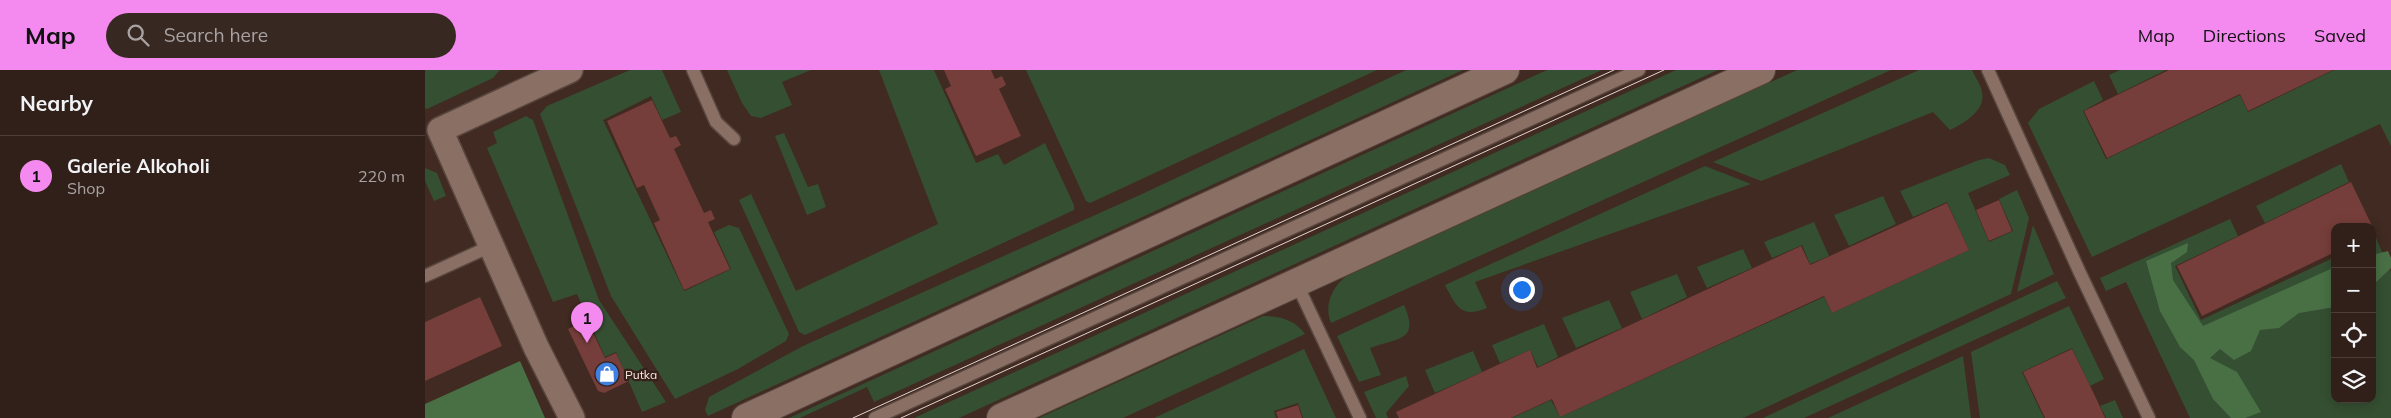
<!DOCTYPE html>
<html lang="en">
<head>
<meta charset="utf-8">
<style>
	body { margin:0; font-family:Mulish,sans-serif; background:#382822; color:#f1f3f6 }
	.controls { position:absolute; right:15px; bottom:15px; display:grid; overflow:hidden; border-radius:10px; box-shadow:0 2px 12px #0003 }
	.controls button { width:45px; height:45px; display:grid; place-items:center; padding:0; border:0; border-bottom:1px solid #4b3e38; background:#302019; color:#f1f3f6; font:25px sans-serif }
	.you { position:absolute; left:1096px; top:219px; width:18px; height:18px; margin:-12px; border:4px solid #fff; border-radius:50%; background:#1a73e8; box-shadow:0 0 0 8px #1a73e833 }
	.badge { display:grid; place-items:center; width:32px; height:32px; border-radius:50%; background:#f489ef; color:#111; font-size:16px; font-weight:700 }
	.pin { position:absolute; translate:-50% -41px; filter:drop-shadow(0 1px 2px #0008) }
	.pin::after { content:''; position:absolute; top:26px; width:18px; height:15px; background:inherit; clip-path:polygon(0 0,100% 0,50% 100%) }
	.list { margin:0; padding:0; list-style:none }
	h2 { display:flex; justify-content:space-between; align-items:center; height:65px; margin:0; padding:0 20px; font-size:21px }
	h2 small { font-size:16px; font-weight:400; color:#a8a3a2 }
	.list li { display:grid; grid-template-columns:32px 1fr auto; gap:15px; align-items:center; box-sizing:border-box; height:80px; padding:0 20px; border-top:1px solid #4b3e38 }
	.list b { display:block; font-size:19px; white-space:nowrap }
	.list p { margin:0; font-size:16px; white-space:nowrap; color:#a8a3a2 }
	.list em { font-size:16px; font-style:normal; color:#a8a3a2 }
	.icon { flex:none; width:28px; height:28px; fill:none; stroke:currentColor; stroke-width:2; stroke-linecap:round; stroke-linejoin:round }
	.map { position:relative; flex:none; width:1966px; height:348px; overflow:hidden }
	header { display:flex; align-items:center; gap:30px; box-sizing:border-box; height:70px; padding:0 25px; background:#f489ef; color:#111 }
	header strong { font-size:24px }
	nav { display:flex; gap:28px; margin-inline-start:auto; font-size:18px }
	.search { width:350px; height:45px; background:#382822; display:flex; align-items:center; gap:12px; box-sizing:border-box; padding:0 18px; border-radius:28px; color:#a8a3a2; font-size:19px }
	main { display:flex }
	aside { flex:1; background:#302019 }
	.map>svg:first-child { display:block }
	.green { fill:#354f32 }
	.forest { fill:#497045 }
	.building { fill:#763e3a }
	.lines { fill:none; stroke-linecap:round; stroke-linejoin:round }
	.lane-casing { stroke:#59463e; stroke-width:15 }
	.street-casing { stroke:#59463e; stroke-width:28 }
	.secondary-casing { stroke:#59463e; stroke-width:30 }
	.lane { stroke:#8a6f65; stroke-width:12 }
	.street { stroke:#8a6f65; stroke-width:25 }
	.secondary { stroke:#8a6f65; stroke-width:28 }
	.tram { stroke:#e5d4ce; stroke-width:1 }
	.labels { text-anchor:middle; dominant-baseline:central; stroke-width:4.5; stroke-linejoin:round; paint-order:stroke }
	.poi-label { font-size:12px; fill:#f9e9e3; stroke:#362017; text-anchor:start }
</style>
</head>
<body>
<header>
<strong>Map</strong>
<div class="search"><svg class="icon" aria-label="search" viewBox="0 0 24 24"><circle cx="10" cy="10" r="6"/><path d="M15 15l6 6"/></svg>Search here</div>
<nav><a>Map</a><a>Directions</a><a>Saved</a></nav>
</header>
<main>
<aside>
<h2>Nearby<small></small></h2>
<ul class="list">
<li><span class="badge">1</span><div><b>Galerie Alkoholi</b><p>Shop</p></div><em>220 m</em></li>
</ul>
</aside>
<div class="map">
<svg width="1966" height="348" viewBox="0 0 1966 348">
	<rect width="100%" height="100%" fill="#402a21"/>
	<path class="green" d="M 0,0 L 75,0 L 68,8 L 2,39 L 0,38 Z
		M 205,0 L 237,0 L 256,42 L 237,50 L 226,26 L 178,50 L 259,221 L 306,199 L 289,162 L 304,155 L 314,158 L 364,264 L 361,271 L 313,299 L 250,329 L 186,226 L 115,44 L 122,36 Z
		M 302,0 L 386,0 L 357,12 L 367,35 L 336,48 L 326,46 L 317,33 Z
		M 454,0 L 509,0 L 551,93 L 573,84 L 579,95 L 620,73 L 649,135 L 649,140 L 380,265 L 374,262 L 314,130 L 326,124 L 371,221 L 513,154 Z
		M 601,0 L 952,0 L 665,133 L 661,131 Z
		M 981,0 L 1038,0 L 283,346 L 280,340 L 284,327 L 378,276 L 717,124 Z
		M 1122,0 L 1177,0 L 449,332 L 442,317 L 375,348 L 364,348 Z
		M 1251,0 L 1293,0 L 534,348 L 489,348 Z
		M 1372,0 L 1466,0 L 906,253 C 899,236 906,219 920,207 Z
		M 1494,0 L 1547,0 C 1550,7 1556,15 1557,22 C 1561,41 1539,53 1525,60 L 1508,42 L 1336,111 L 1288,92 Z
		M 1695,0 L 1741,0 L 1693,24 L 1684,5 Z
		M 1909,0 L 1966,0 L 1966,76 L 1955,54 L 1667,187 L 1603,53 L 1614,39 L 1669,11 L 1678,30 L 1658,41 L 1681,89 L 1815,25 L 1823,42 Z
		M 101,46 L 108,50 L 174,230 L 241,332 L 217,342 L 191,282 L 180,287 L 152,224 L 128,232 L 62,78 L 72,73 L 68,62 Z
		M 359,63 L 383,117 L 393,114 L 401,137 L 382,145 L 350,66 Z
		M 1564,88 L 1580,95 L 1585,105 L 1543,123 L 1564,172 L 1588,161 L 1574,129 L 1592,120 L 1604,148 L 1586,224 L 1318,348 L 1087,348 L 1126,330 L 1135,347 L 1399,227 L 1407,243 L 1544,180 L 1522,132 L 1488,147 L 1475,121 L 1554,90 Z
		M 1916,94 L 1924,112 L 1840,153 L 1831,136 Z
		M 1280,96 L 1326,114 L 1050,212 L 1062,238 C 1036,249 1031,236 1020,215 Z
		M 0,98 L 12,103 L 21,126 L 9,131 L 0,111 Z
		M 1458,126 L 1471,154 L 1424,176 L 1409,145 Z
		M 1805,149 L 1813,166 L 1750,196 L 1776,250 L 1910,187 L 1910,329 L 1947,329 L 1947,170 L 1951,168 L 1966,202 L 1966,348 L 1765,348 L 1701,212 L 1681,221 L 1675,208 Z
		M 1389,152 L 1404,186 L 1385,194 L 1377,175 L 1347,188 L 1339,172 Z
		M 1608,155 L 1629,204 L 1592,222 Z
		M 1318,179 L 1327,198 L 1282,218 L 1272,197 Z
		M 1252,204 L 1262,227 L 1217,249 L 1205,222 Z
		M 1632,211 L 1641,228 L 1379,348 L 1338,348 Z
		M 1184,230 L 1197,258 L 1151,278 L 1137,248 Z
		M 979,235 C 995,271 973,268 945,278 L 956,305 L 934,312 L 912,266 Z
		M 1644,236 L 1679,309 L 1665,316 L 1647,278 L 1597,302 L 1619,348 L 1555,348 L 1546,282 Z
		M 838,246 C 855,246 870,250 880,264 L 698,348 L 614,348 Z
		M 1119,254 L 1133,287 L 1113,297 L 1105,280 L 1075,293 L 1067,275 Z
		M 879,279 L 911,348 L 878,348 L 873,333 L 849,341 L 851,348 L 729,348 Z
		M 1048,281 L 1057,302 L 1010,323 L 1000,300 Z
		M 1538,286 L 1546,348 L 1403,348 Z
		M 981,306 L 984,316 L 961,343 L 963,348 L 951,348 L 939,322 Z
		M 1690,330 L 1698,348 L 1681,348 L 1675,336 Z"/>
	<path class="forest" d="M 1763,173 L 1762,182 L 1746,193 L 1748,210 L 1778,256 L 1910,197 L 1910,237 L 1874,243 L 1854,258 L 1835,260 L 1826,281 L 1809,290 L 1795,279 L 1785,288 L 1812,302 L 1836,342 L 1820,348 L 1806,348 L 1788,329 L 1769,290 L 1755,277 L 1735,241 L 1721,191 Z
		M 1963,181 L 1966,188 L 1966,198 L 1947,216 L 1947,185 Z
		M 95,291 L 120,348 L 0,348 L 0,334 Z"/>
	<path class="building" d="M 519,0 L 566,0 L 570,9 L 577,6 L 581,15 L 574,19 L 596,66 L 551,86 L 520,19 L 526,16 Z
		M 1744,0 L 1908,0 L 1823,41 L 1815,24 L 1682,88 L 1659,41 Z
		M 227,30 L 245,68 L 251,66 L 256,75 L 249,79 L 279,143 L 286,140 L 290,149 L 283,152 L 305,199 L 259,220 L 229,153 L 235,150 L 219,115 L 212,118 L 182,51 Z
		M 1926,112 L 1950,162 L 1947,163 L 1947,157 L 1910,157 L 1910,182 L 1777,246 L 1752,196 Z
		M 1574,130 L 1587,161 L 1564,171 L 1551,140 Z
		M 1522,133 L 1544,180 L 1407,243 L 1399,226 L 1135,347 L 1127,329 L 1086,348 L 974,348 L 971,342 L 1105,280 L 1112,298 L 1376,176 L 1385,195 Z
		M 55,227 L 77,276 L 0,311 L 0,252 Z
		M 162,250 L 180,288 L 191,283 L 204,311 L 179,323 L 173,321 L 143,259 Z
		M 1647,279 L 1670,326 L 1680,348 L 1620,348 L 1598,302 Z
		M 873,335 L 877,348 L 853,348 L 851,342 Z"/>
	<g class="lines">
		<defs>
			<path id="lane" d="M 268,0 L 291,52 L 309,69
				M 1563,0 L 1655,203 L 1724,348
				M 0,206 L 66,176
				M 871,212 L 935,348
				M 450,348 L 1214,0"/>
			<path id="street" d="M 145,0 L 15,60 L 111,277 L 147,348"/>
			<path id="secondary" d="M 321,348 L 1080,0
				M 576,348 L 1336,0"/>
		</defs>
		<use href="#lane" class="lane-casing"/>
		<use href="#street" class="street-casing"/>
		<use href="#secondary" class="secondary-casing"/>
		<use href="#lane" class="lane"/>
		<use href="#street" class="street"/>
		<use href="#secondary" class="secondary"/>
		<path class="tram" d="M 428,348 L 1189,0
			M 476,348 L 1239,0"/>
	</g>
	<defs>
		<symbol id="shop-disc" viewBox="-11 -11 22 22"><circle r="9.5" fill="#3f7fe0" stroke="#362017"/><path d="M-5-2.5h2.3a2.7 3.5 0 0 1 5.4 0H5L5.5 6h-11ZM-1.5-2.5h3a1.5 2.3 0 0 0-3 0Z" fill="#fff"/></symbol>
	</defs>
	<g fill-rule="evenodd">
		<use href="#shop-disc" x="168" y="290" width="28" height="28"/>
	</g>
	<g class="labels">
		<g class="poi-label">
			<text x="200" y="304">Putka</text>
		</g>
	</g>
</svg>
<div class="controls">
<button>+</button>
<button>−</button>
<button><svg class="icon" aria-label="locate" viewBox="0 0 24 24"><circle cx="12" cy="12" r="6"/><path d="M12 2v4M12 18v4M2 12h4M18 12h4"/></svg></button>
<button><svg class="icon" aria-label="layers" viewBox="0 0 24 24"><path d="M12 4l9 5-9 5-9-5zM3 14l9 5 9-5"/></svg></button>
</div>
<div class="you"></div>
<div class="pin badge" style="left:162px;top:273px">1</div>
</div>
</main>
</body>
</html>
